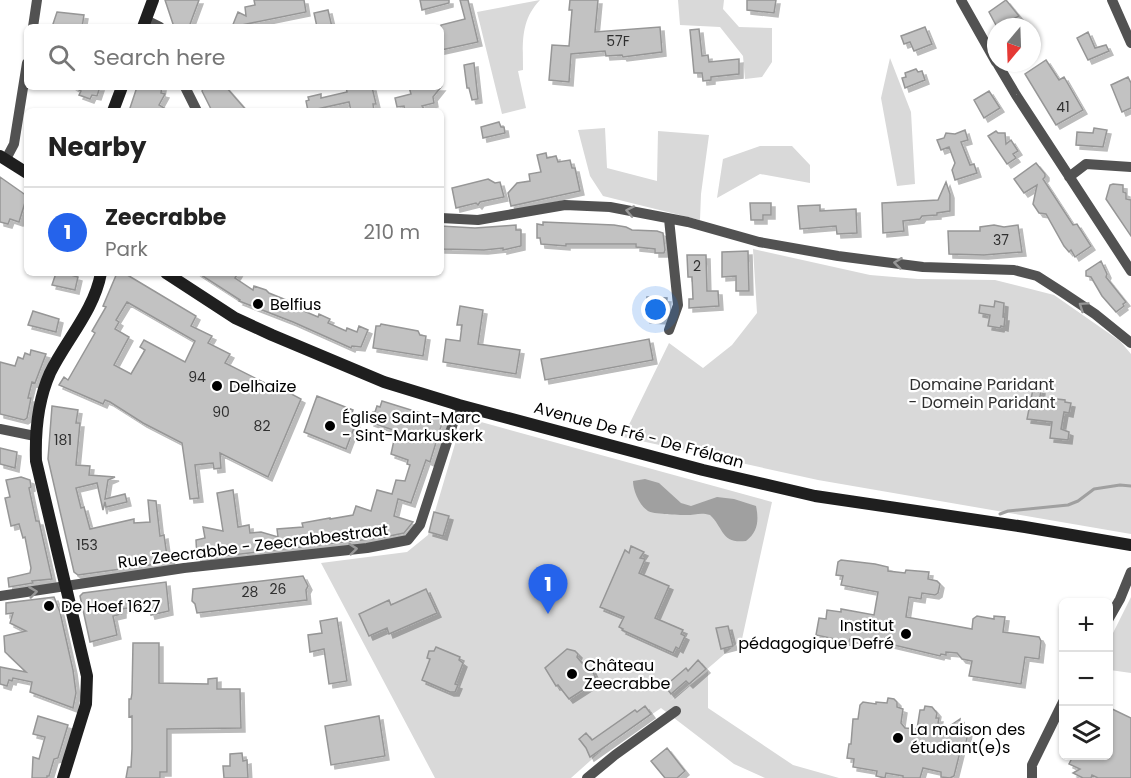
<!DOCTYPE html>
<html lang="en">
<head>
<meta charset="utf-8">
<style>
	body { margin:0; font-family:Poppins,sans-serif; background:#f2f2f2; color:#222 }
	.controls { position:absolute; right:18px; bottom:18px; display:grid; overflow:hidden; border-radius:9px; box-shadow:0 2px 4px #0004 }
	.controls button { width:54px; height:54px; display:grid; place-items:center; padding:0; border:0; border-bottom:2px solid #e0e0e0; background:#fff; color:#222; font:30px sans-serif }
	.compass { position:absolute; left:987px; top:18px; width:54px; height:54px; border-radius:50%; background:#fff; box-shadow:0 2px 4px #0004; rotate:199deg }
	.you { position:absolute; left:656px; top:310px; width:21px; height:21px; margin:-15px; border:4px solid #fff; border-radius:50%; background:#1a73e8; box-shadow:0 0 0 9px #1a73e833 }
	.badge { display:grid; place-items:center; width:39px; height:39px; border-radius:50%; background:#2563eb; color:#fff; font-size:20px; font-weight:700 }
	.pin { position:absolute; translate:-50% -50px; filter:drop-shadow(0 2px 3px #0008) }
	.pin::after { content:''; position:absolute; top:32px; width:21px; height:18px; background:inherit; clip-path:polygon(0 0,100% 0,50% 100%) }
	.list { margin:0; padding:0; list-style:none }
	h2 { display:flex; justify-content:space-between; align-items:center; height:78px; margin:0; padding:0 24px; font-size:26px }
	h2 small { font-size:20px; font-weight:400; color:#767676 }
	.list li { display:grid; grid-template-columns:39px 1fr auto; gap:18px; align-items:center; box-sizing:border-box; height:90px; padding:0 24px; border-top:2px solid #e0e0e0 }
	.list b { display:block; font-size:22px; white-space:nowrap }
	.list p { margin:0; font-size:20px; white-space:nowrap; color:#767676 }
	.list em { font-size:20px; font-style:normal; color:#767676 }
	.icon { flex:none; width:33px; height:33px; fill:none; stroke:currentColor; stroke-width:2; stroke-linecap:round; stroke-linejoin:round }
	.map { position:relative; flex:none; width:1131px; height:778px; overflow:hidden }
	.search { position:absolute; background:#fff; box-shadow:0 2px 4px #0004; left:24px; top:24px; width:420px; height:66px; display:flex; align-items:center; gap:15px; box-sizing:border-box; padding:0 21px; border-radius:9px; color:#767676; font-size:22px }
	.panel { position:absolute; background:#fff; box-shadow:0 2px 4px #0004; left:24px; top:108px; width:420px; height:168px; border-radius:9px }
	.map>svg:first-child { display:block }
	.green { fill:#d9d9d9 }
	.water { fill:#a0a0a0 }
	.lines { fill:none; stroke-linecap:round; stroke-linejoin:round }
	.stream { stroke:#a0a0a0; stroke-width:3 }
	.building { fill:#c2c2c2; stroke:#969696; stroke-width:1.5; fill-rule:evenodd; filter:url(#shadow) }
	.street { stroke:#525252; stroke-width:10 }
	.secondary { stroke:#1f1f1f; stroke-width:12 }
	.oneway { stroke:#979797 }
	.poi-dot { fill:#000; stroke:#fff; stroke-width:2 }
	.labels { text-anchor:middle; dominant-baseline:central; stroke-width:4.5; stroke-linejoin:round; paint-order:stroke }
	.number-label { font-size:14px; fill:#303030 }
	.poi-label { font-size:16px; fill:#000; stroke:#fff; text-anchor:start }
	.park-label { font-size:16px; fill:#303030; stroke:#fff }
	.street-label { font-size:16px; fill:#000; stroke:#fff }
</style>
</head>
<body>
<div class="map">
<svg width="1131" height="778" viewBox="0 0 1131 778">
	<defs>
		<filter id="shadow"><feDropShadow dx="4" dy="4" stdDeviation="0" flood-color="#0004"/></filter>
	</defs>
	<rect width="100%" height="100%" fill="#fff"/>
	<path class="green" d="M 540,0 C 520,21 523,43 523,70 L 518,71 L 526,108 L 502,114 L 477,12 Z
		M 678,0 L 724,0 L 723,9 L 739,27 L 772,28 L 772,62 L 762,77 L 745,79 L 743,56 L 720,27 L 680,25 Z
		M 890,58 L 911,112 L 915,184 L 897,186 L 881,98 Z
		M 605,128 L 607,168 L 657,181 L 658,131 L 709,135 L 701,194 L 700,220 L 603,196 L 590,176 L 578,130 Z
		M 760,146 L 792,146 L 810,165 L 810,183 L 760,174 L 717,198 L 723,159 Z
		M 753,249 L 870,275 L 918,279 L 995,280 L 1054,295 L 1120,341 L 1131,354 L 1131,534 L 818,480 L 623,437 L 669,343 L 703,368 L 732,345 L 757,313 Z
		M 463,417 L 772,502 L 742,639 L 669,702 L 708,671 L 708,708 L 793,765 L 839,778 L 765,778 L 734,764 L 661,708 L 609,744 L 571,778 L 435,778 L 321,563 L 407,552 L 428,535 Z
		M 1131,597 L 1131,673 L 1110,670 L 1109,672 L 1109,641 Z"/>
	<path class="water" d="M 645,479 L 659,483 L 681,503 L 691,506 L 717,497 L 734,499 L 756,506 C 759,520 758,532 746,541 C 721,544 724,528 710,515 C 701,512 695,515 686,515 C 679,515 652,514 648,511 C 639,505 633,490 633,481 Z"/>
	<g class="lines">
		<path class="stream" d="M 1000,514 L 1008,511 L 1068,505 L 1078,501 L 1094,489 L 1120,485 L 1131,486"/>
	</g>
	<path class="building" d="M 165,0 L 199,0 L 189,27 L 174,27 Z
		M 254,0 L 304,0 L 306,12 L 232,27 L 238,12 L 246,16 L 245,7 L 255,5 Z
		M 420,0 L 449,0 L 449,3 L 422,10 Z
		M 460,0 L 468,0 L 478,42 L 441,50 L 441,25 L 465,19 Z
		M 570,0 L 598,0 L 595,32 L 660,27 L 662,52 L 623,57 L 622,55 L 606,56 L 605,51 L 571,54 L 569,82 L 549,80 L 552,45 L 569,46 L 572,10 L 569,10 Z
		M 747,0 L 776,0 L 774,13 L 747,10 Z
		M 1006,0 L 1019,16 L 997,27 L 989,12 Z
		M 328,10 L 332,27 L 317,27 L 314,13 Z
		M 57,12 L 84,15 L 82,27 L 72,25 L 72,27 L 52,27 Z
		M 925,27 L 932,44 L 914,51 L 910,42 L 904,44 L 901,36 Z
		M 699,29 L 702,56 L 708,55 L 709,62 L 739,59 L 739,74 L 711,77 L 711,80 L 703,81 L 702,73 L 694,73 L 690,30 Z
		M 1088,32 L 1095,48 L 1106,45 L 1109,51 L 1088,60 L 1077,38 Z
		M 1046,60 L 1059,80 L 1064,77 L 1083,110 L 1056,125 L 1025,74 Z
		M 474,63 L 478,99 L 472,100 L 469,88 L 467,88 L 464,65 Z
		M 916,69 L 918,72 L 922,71 L 925,80 L 905,88 L 902,78 L 906,77 L 905,73 Z
		M 1128,77 L 1131,83 L 1131,108 L 1122,112 L 1111,85 Z
		M 74,87 L 100,87 L 97,96 L 92,95 L 90,99 L 79,95 L 81,91 Z
		M 137,87 L 162,87 L 161,93 L 165,94 L 159,105 L 169,111 L 129,111 Z
		M 204,87 L 226,87 L 247,111 L 212,111 L 202,91 Z
		M 346,87 L 372,87 L 376,104 L 373,104 L 374,111 L 351,111 L 349,102 L 308,111 L 306,101 L 309,100 L 308,97 L 321,94 L 321,98 L 347,92 Z
		M 409,87 L 441,87 L 433,97 L 434,103 L 422,106 L 424,109 L 405,111 L 404,106 L 397,107 L 395,98 L 411,94 Z
		M 989,91 L 1000,108 L 984,118 L 974,100 Z
		M 499,122 L 501,127 L 504,127 L 505,133 L 483,138 L 481,127 Z
		M 1094,128 L 1107,130 L 1103,147 L 1076,145 L 1077,132 L 1093,133 Z
		M 965,130 L 968,140 L 961,142 L 970,165 L 974,164 L 977,173 L 955,180 L 952,170 L 955,163 L 949,147 L 941,150 L 937,140 L 944,138 L 946,133 L 955,134 Z
		M 996,131 L 998,133 L 1005,133 L 1006,144 L 1011,140 L 1018,151 L 1013,154 L 1016,158 L 1007,164 L 988,136 Z
		M 546,153 L 547,158 L 556,156 L 558,162 L 570,160 L 572,168 L 575,168 L 580,191 L 511,206 L 508,193 L 517,183 L 530,181 L 529,174 L 541,172 L 537,155 Z
		M 1036,163 L 1045,174 L 1045,177 L 1043,179 L 1073,225 L 1077,224 L 1091,246 L 1075,257 L 1071,250 L 1069,252 L 1064,246 L 1046,214 L 1039,213 L 1033,204 L 1037,185 L 1024,193 L 1014,179 Z
		M 0,177 L 27,196 L 19,222 L 10,219 L 8,224 L 0,222 Z
		M 488,179 L 495,183 L 500,182 L 504,197 L 480,202 L 478,205 L 476,203 L 456,208 L 452,188 Z
		M 946,182 L 950,194 L 950,211 L 937,213 L 937,215 L 922,216 L 920,219 L 903,221 L 904,231 L 883,233 L 882,203 L 938,200 Z
		M 1113,184 L 1123,185 L 1123,192 L 1126,193 L 1126,199 L 1131,200 L 1131,236 L 1106,199 L 1110,185 Z
		M 750,203 L 771,203 L 771,215 L 763,215 L 763,220 L 751,220 Z
		M 820,205 L 820,211 L 856,209 L 857,233 L 837,234 L 836,226 L 800,229 L 798,206 Z
		M 543,222 L 614,225 L 626,227 L 632,230 L 657,231 L 663,233 L 665,250 L 664,253 L 655,253 L 655,249 L 636,247 L 636,244 L 566,244 L 566,246 L 541,244 L 540,238 L 537,238 L 537,224 L 543,225 Z
		M 516,225 L 516,230 L 521,230 L 521,246 L 503,250 L 503,248 L 484,250 L 441,249 L 441,226 L 475,228 Z
		M 994,225 L 1004,227 L 1018,225 L 1022,252 L 984,255 L 949,254 L 948,231 L 980,231 L 980,227 Z
		M 748,251 L 749,291 L 736,291 L 736,276 L 722,277 L 722,252 Z
		M 687,255 L 706,255 L 707,291 L 718,291 L 719,306 L 689,308 L 689,299 L 693,299 L 692,277 L 688,277 Z
		M 1101,261 L 1107,274 L 1106,277 L 1126,302 L 1123,304 L 1124,306 L 1116,312 L 1102,296 L 1091,277 L 1086,276 L 1086,271 Z
		M 56,273 L 64,273 L 78,277 L 75,290 L 52,285 Z
		M 117,273 L 124,273 L 129,276 L 196,316 L 191,326 L 212,336 L 208,343 L 230,354 L 225,363 L 283,392 L 284,390 L 301,399 L 268,477 L 220,453 L 221,468 L 214,469 L 213,463 L 195,465 L 199,498 L 190,499 L 182,443 L 143,423 L 110,402 L 105,400 L 103,404 L 59,385 L 64,377 L 68,380 L 95,333 L 92,331 L 106,307 L 103,306 ZM 127,302 L 195,341 L 185,362 L 144,340 L 140,347 L 145,350 L 131,374 L 114,365 L 129,337 L 115,329 L 119,322 L 116,320 Z
		M 198,273 L 238,273 L 235,278 L 253,290 L 254,286 L 266,290 L 269,293 L 291,302 L 290,304 L 304,311 L 318,317 L 319,314 L 330,319 L 328,323 L 346,331 L 347,328 L 357,332 L 359,326 L 368,330 L 361,347 L 352,346 L 351,348 L 293,322 L 239,301 L 240,300 Z
		M 647,297 L 667,298 L 665,320 L 646,319 Z
		M 995,301 L 1004,303 L 1003,317 L 1005,317 L 1004,327 L 1001,326 L 1000,328 L 988,326 L 990,315 L 979,313 L 980,305 L 994,307 Z
		M 460,306 L 483,310 L 478,344 L 520,350 L 516,374 L 443,362 L 446,339 L 460,341 L 462,325 L 457,325 Z
		M 33,311 L 59,319 L 56,332 L 28,325 Z
		M 381,324 L 418,331 L 420,335 L 426,336 L 423,356 L 373,348 L 376,326 L 380,326 Z
		M 649,339 L 653,360 L 545,380 L 541,359 Z
		M 31,350 L 46,354 L 35,383 L 32,382 L 28,398 L 31,398 L 27,418 L 24,420 L 0,414 L 0,362 L 15,366 L 18,357 L 23,359 L 25,353 L 30,355 Z
		M 1033,389 L 1041,390 L 1040,397 L 1065,400 L 1065,402 L 1071,403 L 1069,413 L 1064,412 L 1061,429 L 1069,432 L 1068,440 L 1050,438 L 1052,422 L 1027,419 Z
		M 317,396 L 353,410 L 350,418 L 357,420 L 346,449 L 304,432 Z
		M 382,401 L 427,415 L 430,413 L 431,417 L 443,420 L 430,462 L 426,460 L 411,503 L 398,499 L 394,516 L 413,522 L 404,533 L 380,538 L 197,559 L 196,540 L 205,538 L 203,527 L 223,531 L 217,493 L 233,490 L 238,527 L 249,525 L 250,533 L 261,532 L 278,537 L 277,529 L 303,527 L 302,523 L 330,518 L 330,519 L 353,515 L 356,506 L 371,511 L 377,490 L 392,494 L 396,480 L 405,481 L 410,465 L 407,464 L 408,460 L 391,454 L 396,431 L 370,422 L 373,412 L 375,412 L 377,406 L 380,407 Z
		M 52,406 L 78,410 L 76,423 L 80,423 L 76,465 L 90,466 L 89,475 L 115,477 L 108,480 L 105,499 L 125,494 L 127,502 L 106,507 L 105,502 L 103,510 L 97,483 L 76,488 L 81,508 L 84,507 L 90,529 L 134,519 L 134,523 L 150,522 L 148,500 L 156,501 L 160,536 L 164,535 L 167,556 L 170,556 L 171,562 L 78,575 L 74,572 L 48,459 Z
		M 0,448 L 17,452 L 15,468 L 0,464 Z
		M 21,477 L 30,480 L 31,487 L 29,488 L 36,521 L 39,521 L 52,579 L 32,581 L 33,583 L 9,587 L 8,578 L 30,573 L 31,568 L 25,537 L 23,538 L 19,524 L 11,526 L 5,498 L 10,497 L 6,480 Z
		M 434,512 L 449,516 L 443,536 L 429,532 Z
		M 631,546 L 644,552 L 640,558 L 645,559 L 639,573 L 669,586 L 655,618 L 683,630 L 681,634 L 685,636 L 679,649 L 676,647 L 673,653 L 622,630 L 623,629 L 619,627 L 624,617 L 600,607 L 625,550 L 629,553 Z
		M 841,560 L 875,564 L 888,567 L 888,571 L 905,573 L 906,570 L 929,572 L 928,579 L 937,581 L 940,584 L 938,593 L 935,595 L 922,593 L 921,599 L 909,597 L 906,617 L 972,629 L 973,619 L 977,616 L 994,619 L 994,616 L 1005,617 L 1003,632 L 1039,637 L 1041,641 L 1039,659 L 1025,657 L 1021,684 L 969,676 L 972,661 L 962,659 L 957,653 L 946,652 L 946,655 L 941,654 L 940,656 L 877,641 L 850,639 L 849,642 L 816,635 L 819,618 L 826,619 L 827,610 L 841,612 L 841,609 L 874,615 L 878,592 L 841,585 L 843,576 L 836,575 L 838,562 Z
		M 303,576 L 308,586 L 306,590 L 307,600 L 197,613 L 195,604 L 192,601 L 193,589 Z
		M 166,582 L 169,611 L 151,615 L 148,605 L 122,609 L 122,614 L 113,616 L 117,635 L 90,642 L 80,596 L 83,593 Z
		M 426,589 L 437,613 L 389,634 L 387,628 L 369,636 L 359,614 L 389,600 L 391,605 Z
		M 54,597 L 60,612 L 73,670 L 76,693 L 73,708 L 30,692 L 32,682 L 13,678 L 12,681 L 9,680 L 7,686 L 0,684 L 0,667 L 26,672 L 5,652 L 4,636 L 26,631 L 10,623 L 13,613 L 6,614 L 6,603 Z
		M 337,618 L 347,681 L 329,684 L 324,649 L 310,652 L 308,635 L 322,633 L 320,621 Z
		M 728,626 L 733,646 L 721,649 L 716,628 Z
		M 133,643 L 159,643 L 159,683 L 208,684 L 208,679 L 217,678 L 217,689 L 240,689 L 241,728 L 167,729 L 167,772 L 160,772 L 160,778 L 126,778 L 128,767 L 131,767 L 132,749 L 132,716 L 129,717 L 129,699 L 131,699 L 132,693 Z
		M 436,647 L 460,657 L 459,660 L 463,663 L 455,684 L 458,685 L 455,692 L 450,692 L 422,680 L 430,659 L 427,658 L 429,651 L 434,651 Z
		M 567,649 L 575,651 L 578,654 L 577,657 L 587,669 L 592,670 L 597,681 L 569,699 L 558,685 L 556,686 L 545,668 Z
		M 698,660 L 706,669 L 689,684 L 686,681 L 671,694 L 665,686 L 686,668 L 688,671 Z
		M 888,698 L 894,699 L 897,702 L 897,707 L 903,709 L 901,723 L 905,728 L 917,729 L 920,710 L 924,710 L 925,706 L 932,707 L 937,713 L 936,718 L 939,718 L 936,735 L 960,719 L 959,725 L 965,726 L 965,731 L 968,731 L 966,744 L 962,744 L 954,776 L 950,778 L 941,777 L 941,772 L 923,768 L 920,778 L 903,778 L 903,776 L 886,773 L 885,778 L 876,776 L 877,771 L 853,767 L 854,759 L 847,758 L 849,744 L 851,744 L 853,719 L 858,719 L 860,705 L 863,702 L 876,704 L 876,702 L 887,703 Z
		M 645,706 L 651,714 L 590,757 L 586,748 L 579,739 L 586,733 L 592,740 L 635,710 L 637,712 Z
		M 1108,707 L 1131,718 L 1131,778 L 1098,778 L 1092,775 L 1091,778 L 1083,778 L 1073,773 L 1080,769 L 1069,764 L 1073,756 L 1108,756 Z
		M 38,716 L 68,725 L 58,758 L 54,759 L 49,776 L 47,776 L 47,778 L 32,778 L 33,757 L 39,759 L 45,737 L 33,734 Z
		M 379,716 L 385,756 L 331,765 L 325,726 Z
		M 667,748 L 685,771 L 677,778 L 665,778 L 651,761 Z
		M 242,753 L 243,761 L 247,760 L 248,778 L 224,778 L 223,766 L 230,766 L 230,754 Z"/>
	<g class="lines">
		<path class="street" d="M 961,0 L 996,62
			M 1112,0 L 1131,43
			M 146,20 L 160,27
			M 33,27 L 37,0
			M 997,63 L 1016,95 L 1131,271
			M 185,87 L 197,111
			M 6,159 L 14,144 L 27,63
			M 1069,177 L 1086,164 L 1131,167
			M 441,218 L 478,220 L 565,205 L 610,207 L 688,222 L 759,242 L 838,256 L 923,267 L 1014,270 L 1037,276 L 1062,292 L 1095,314 L 1131,343
			M 669,330 L 678,305 L 669,219
			M 0,429 L 35,436
			M 0,596 L 184,568 L 367,548 L 408,540 L 420,525 L 459,405
			M 1108,620 L 1120,599 L 1131,572
			M 587,778 L 615,755 L 676,711
			M 1032,778 L 1032,765 L 1064,700"/>
		<path class="secondary" d="M 143,27 L 153,0
			M 113,111 L 122,87
			M 0,156 L 27,173
			M 166,273 L 235,318 L 272,335 L 384,382 L 459,405 L 703,470 L 815,496 L 1025,527 L 1131,545
			M 63,778 L 86,704 L 87,676 L 36,461 C 35,432 38,400 50,373 C 66,340 94,311 101,273"/>
	</g>
	<defs><path id="oneway-chevron" d="M-2-3.5L2.5 0L-2 3.5" fill="none" stroke-width="1.6" stroke-linecap="round" stroke-linejoin="round" transform="scale(1.5)"/></defs>
	<g class="oneway">
		<use href="#oneway-chevron" transform="translate(630 211) rotate(-169)"/>
		<use href="#oneway-chevron" transform="translate(898 263) rotate(-173)"/>
		<use href="#oneway-chevron" transform="translate(1083 306) rotate(-146)"/>
		<use href="#oneway-chevron" transform="translate(353 549) rotate(-6)"/>
		<use href="#oneway-chevron" transform="translate(33 592) rotate(-7)"/>
	</g>
	<g class="poi-dot">
		<circle cx="258" cy="304" r="6"/>
		<circle cx="217" cy="386" r="6"/>
		<circle cx="330" cy="426" r="6"/>
		<circle cx="49" cy="606" r="6"/>
		<circle cx="906" cy="634" r="6"/>
		<circle cx="572" cy="674" r="6"/>
		<circle cx="898" cy="738" r="6"/>
	</g>
	<g class="labels">
		<g class="number-label">
			<text x="618" y="41">57F</text>
			<text x="1063" y="107">41</text>
			<text x="1001" y="240">37</text>
			<text x="697" y="266">2</text>
			<text x="197" y="377">94</text>
			<text x="221" y="412">90</text>
			<text x="262" y="426">82</text>
			<text x="63" y="440">181</text>
			<text x="87" y="545">153</text>
			<text x="278" y="589">26</text>
			<text x="250" y="592">28</text>
		</g>
		<g class="poi-label">
			<text x="270" y="304">Belfius</text>
			<text x="229" y="386">Delhaize</text>
			<text x="342" y="417">Église Saint-Marc<tspan x="342" dy="18">- Sint-Markuskerk</tspan></text>
			<text x="61" y="606">De Hoef 1627</text>
			<text x="894" y="625" text-anchor="end">Institut<tspan x="894" dy="18">pédagogique Defré</tspan></text>
			<text x="584" y="665">Château<tspan x="584" dy="18">Zeecrabbe</tspan></text>
			<text x="910" y="729">La maison des<tspan x="910" dy="18">étudiant(e)s</tspan></text>
		</g>
		<g class="park-label">
			<text x="982" y="384">Domaine Paridant<tspan x="982" dy="18">- Domein Paridant</tspan></text>
		</g>
		<g class="street-label">
			<text transform="translate(639 435) rotate(15)">Avenue De Fré - De Frélaan</text>
			<text transform="translate(253 546) rotate(-7)">Rue Zeecrabbe - Zeecrabbestraat</text>
		</g>
	</g>
</svg>
<div class="controls">
<button>+</button>
<button>−</button>
<button><svg class="icon" aria-label="layers" viewBox="0 0 24 24"><path d="M12 4l9 5-9 5-9-5zM3 14l9 5 9-5"/></svg></button>
</div>
<svg class="compass" viewBox="-18 -18 36 36"><path d="M0-13l5 13h-10z" fill="#e53935"/><path d="M0 13l5-13h-10z" fill="#767676"/></svg>
<div class="you"></div>
<div class="pin badge" style="left:548px;top:614px">1</div>
<div class="search"><svg class="icon" aria-label="search" viewBox="0 0 24 24"><circle cx="10" cy="10" r="6"/><path d="M15 15l6 6"/></svg>Search here</div>
<section class="panel">
<h2>Nearby<small></small></h2>
<ul class="list">
<li><span class="badge">1</span><div><b>Zeecrabbe</b><p>Park</p></div><em>210 m</em></li>
</ul>
</section>
</div>
</body>
</html>
